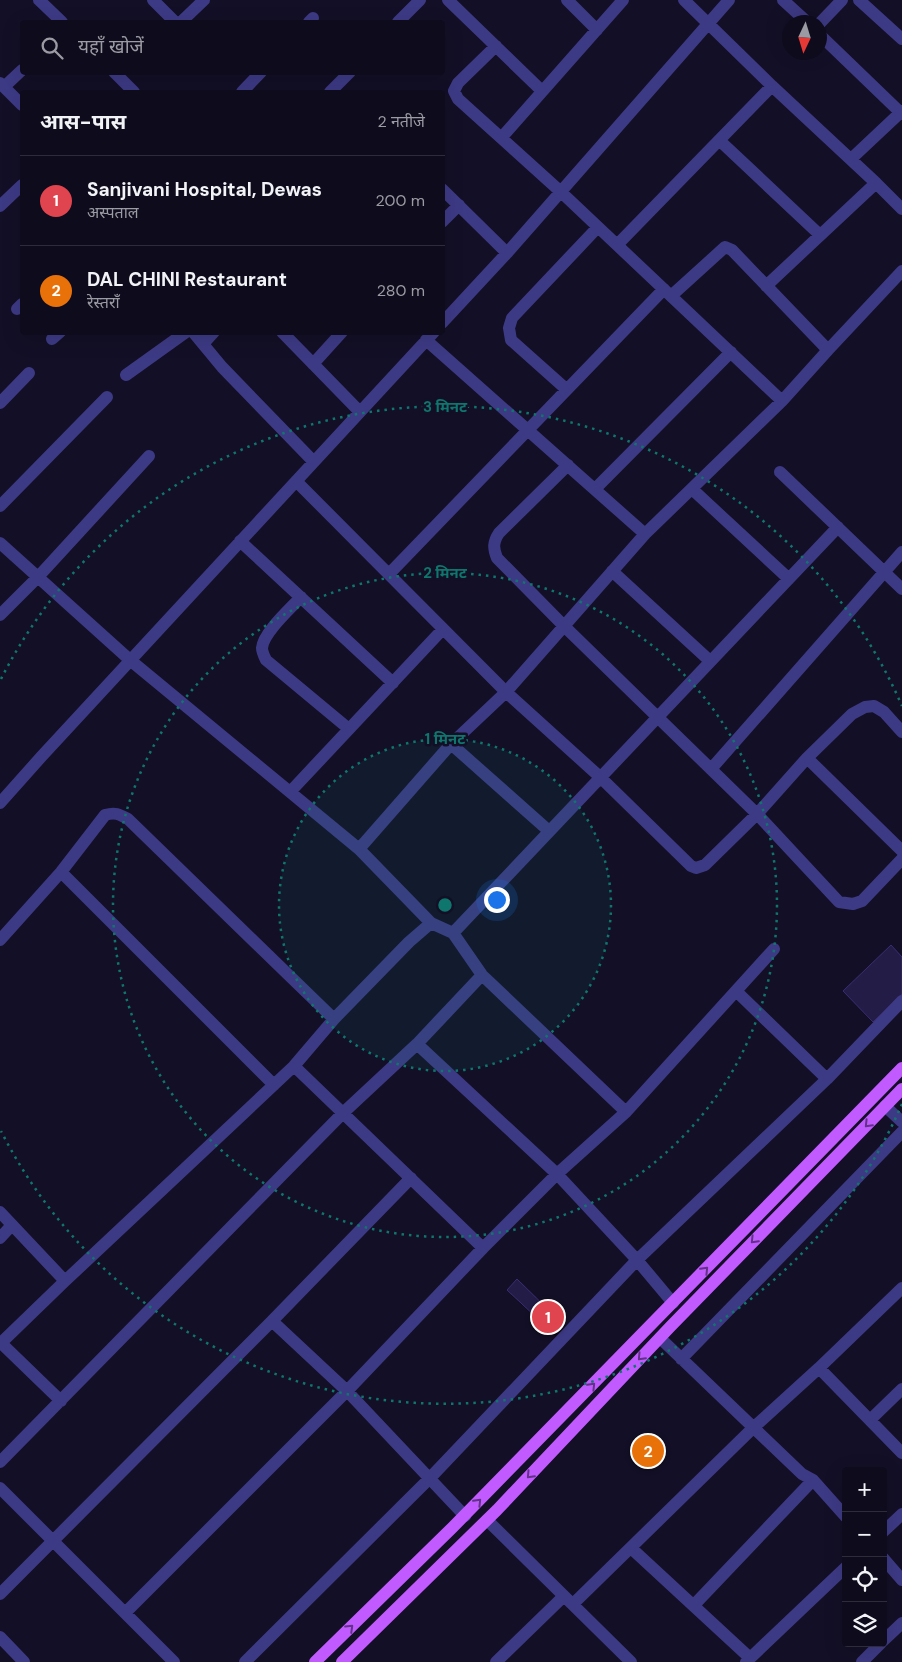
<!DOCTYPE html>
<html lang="hi">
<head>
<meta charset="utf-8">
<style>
	body { margin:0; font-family:"DM Sans","Noto Sans Devanagari",sans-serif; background:#1c1929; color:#f1f3f6 }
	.controls { position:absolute; right:15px; bottom:15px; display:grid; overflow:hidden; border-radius:5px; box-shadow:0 5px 20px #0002 }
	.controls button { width:45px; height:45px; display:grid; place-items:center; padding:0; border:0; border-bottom:1px solid #2e2b3b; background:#0e0b1c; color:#f1f3f6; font:25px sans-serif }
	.compass { position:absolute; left:782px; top:15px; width:45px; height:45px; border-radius:50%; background:#0e0b1c; box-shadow:0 5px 20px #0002; rotate:184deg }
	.you { position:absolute; left:496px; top:899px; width:18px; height:18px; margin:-12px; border:4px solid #fff; border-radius:50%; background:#1a73e8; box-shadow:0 0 0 8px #1a73e833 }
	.badge { display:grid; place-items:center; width:32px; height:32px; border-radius:50%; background:#1a73e8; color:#fff; font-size:16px; font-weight:700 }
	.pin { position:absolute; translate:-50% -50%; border:2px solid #fff; box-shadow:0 1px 5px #0006 }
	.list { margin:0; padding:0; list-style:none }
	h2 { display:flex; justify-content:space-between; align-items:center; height:65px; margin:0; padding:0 20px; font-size:21px }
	h2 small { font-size:16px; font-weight:400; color:#9b9ba3 }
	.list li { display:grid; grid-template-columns:32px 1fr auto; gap:15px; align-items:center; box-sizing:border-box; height:90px; padding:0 20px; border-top:1px solid #2e2b3b }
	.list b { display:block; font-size:19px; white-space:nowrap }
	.list p { margin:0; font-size:16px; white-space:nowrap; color:#9b9ba3 }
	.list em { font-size:16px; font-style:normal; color:#9b9ba3 }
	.icon { flex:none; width:28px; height:28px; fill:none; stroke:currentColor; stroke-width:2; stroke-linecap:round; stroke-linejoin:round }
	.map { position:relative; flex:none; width:902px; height:1662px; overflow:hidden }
	.search { position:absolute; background:#0e0b1c; box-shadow:0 5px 20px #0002; left:20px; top:20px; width:425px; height:55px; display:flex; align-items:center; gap:12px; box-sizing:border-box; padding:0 18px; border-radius:5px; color:#9b9ba3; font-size:19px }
	.panel { position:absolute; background:#0e0b1c; box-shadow:0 5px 20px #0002; left:20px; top:90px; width:425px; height:245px; border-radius:5px }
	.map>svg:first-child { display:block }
	.building { fill:#241b47; stroke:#3b2d73; filter:url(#shadow) }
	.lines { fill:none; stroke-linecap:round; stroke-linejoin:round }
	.minor { stroke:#3d3a85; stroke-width:12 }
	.major { stroke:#c25bff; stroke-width:12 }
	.oneway { stroke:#623188 }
	.ring { fill:none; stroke:#0f766e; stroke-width:2.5; stroke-dasharray:2.5 5 }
	.centre { fill:#0f766e; stroke:#130f26; stroke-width:2.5 }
	.ring-label { font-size:15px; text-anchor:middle; font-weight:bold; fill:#0f766e; stroke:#130f26; stroke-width:5; stroke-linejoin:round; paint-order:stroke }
</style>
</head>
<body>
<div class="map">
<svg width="902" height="1662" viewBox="0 0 902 1662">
	<defs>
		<filter id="shadow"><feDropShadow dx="4.5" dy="4.5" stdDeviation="0" flood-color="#0009"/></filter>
	</defs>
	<rect width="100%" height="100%" fill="#130f26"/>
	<path class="building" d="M 891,945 L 902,957 L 902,994 L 873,1022 L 843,991 Z
		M 517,1279 L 560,1321 L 551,1331 L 507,1290 Z"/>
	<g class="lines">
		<path class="minor" d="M 39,0 L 62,22
			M 153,0 L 175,22
			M 448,0 L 542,91
			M 567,0 L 597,30
			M 684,0 L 772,86 L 876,183 L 902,209
			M 783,0 L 807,22
			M 859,0 L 902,39
			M 181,22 L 204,0
			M 309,22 L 313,18
			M 398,22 L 420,0
			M 820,23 L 842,0
			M 820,35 L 902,114
			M 496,46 L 458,83 L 454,91 L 458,99 L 561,192 L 782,401
			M 114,72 L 134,92
			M 0,83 L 22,105
			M 4,87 L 22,70
			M 242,92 L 261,72
			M 330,92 L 350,72
			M 502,137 L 623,0
			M 719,140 L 820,235
			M 851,159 L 902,111
			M 442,189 L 507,253
			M 0,206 L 22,185
			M 442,222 L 459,205
			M 617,245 L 772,86
			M 766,286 L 876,183
			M 17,309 L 22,304
			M 442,323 L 507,253 L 729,0
			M 193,332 L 222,367 L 314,462
			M 282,332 L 360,412
			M 52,339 L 60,332
			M 426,340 L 645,534
			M 203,344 L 214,332
			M 828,350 L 902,271
			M 313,364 L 342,332
			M 126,375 L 186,332
			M 566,389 L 511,340 L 509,328 L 512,318 L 598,227
			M 0,403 L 29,373
			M 568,465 L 499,533 C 493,542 493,548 497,558 L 564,626 L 757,814 L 839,902 L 853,904 L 862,901 L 902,859
			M 780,472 L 902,589
			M 296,481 L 506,692 L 600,777 L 691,866 L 696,868 L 705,865 L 757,814 L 807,758 L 852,714 L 865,707 L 874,706 L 884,712 L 902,732
			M 595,489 L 731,352
			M 692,489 L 789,579
			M 0,506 L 107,397
			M 240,541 L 393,683
			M 0,543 L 130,660 L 359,849 L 431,923
			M 612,571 L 710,661
			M 389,574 L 664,289
			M 301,597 C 290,609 263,633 262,648 C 262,652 264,656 266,660 L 349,729
			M 0,615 L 38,577 L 149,456
			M 451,744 L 549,831
			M 807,758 L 902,851
			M 711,769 L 902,552
			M 290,792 L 443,629
			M 0,803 L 41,757 L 434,332
			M 359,849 L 451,744 L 506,692 L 645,534 L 782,401 L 828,350 L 732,250 L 725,247 L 671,296
			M 61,872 L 274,1085
			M 453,933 L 482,975 L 626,1112
			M 0,940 L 61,872 L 105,815 C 115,812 119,814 128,819 L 334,1019 L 294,1066
			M 736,991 L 827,1079
			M 334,1019 L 409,942 L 431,923 L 453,933 L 838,527
			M 417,1044 L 557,1174 L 637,1260 L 673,1303
			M 885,1106 L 902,1122
			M 0,1212 L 65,1281
			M 0,1238 L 12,1225
			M 272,1321 L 411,1178
			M 660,1338 L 802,1474 L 813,1480 L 846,1517
			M 0,1342 L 61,1401
			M 1,1343 L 65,1281 L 294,1066 L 483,1248
			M 681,1359 L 902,1132
			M 819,1368 L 902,1288
			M 870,1420 L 902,1389
			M 0,1462 L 343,1113 L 417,1044 L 482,975
			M 0,1488 L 174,1662
			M 487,1520 L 631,1662
			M 883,1532 L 902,1514
			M 631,1548 L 750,1658
			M 883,1558 L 902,1580
			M 0,1594 L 272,1321 L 347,1391 L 465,1516
			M 573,1604 L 753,1428 L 819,1368 L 902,1453
			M 694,1605 L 813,1480
			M 125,1613 L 347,1391 L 483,1248 L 557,1174 L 626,1112 L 774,949
			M 0,1637 L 24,1662
			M 883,1641 L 902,1623
			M 245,1662 L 430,1478 L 637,1260 L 827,1079 L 902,1001
			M 496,1662 L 564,1596
			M 746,1662 L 846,1567
			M 862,1662 L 881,1643"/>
		<path class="major" d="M 315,1662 L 452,1528 L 902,1068
			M 342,1662 L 497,1510 L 670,1327 L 902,1089"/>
	</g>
	<defs><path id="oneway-chevron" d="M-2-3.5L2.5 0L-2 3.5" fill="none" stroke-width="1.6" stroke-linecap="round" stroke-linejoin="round" transform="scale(1.25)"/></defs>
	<g class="oneway">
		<use href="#oneway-chevron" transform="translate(868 1124) rotate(134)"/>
		<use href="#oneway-chevron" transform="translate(754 1240) rotate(134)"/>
		<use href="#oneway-chevron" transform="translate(705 1270) rotate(-46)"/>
		<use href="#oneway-chevron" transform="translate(641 1357) rotate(133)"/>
		<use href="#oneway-chevron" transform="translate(592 1386) rotate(-46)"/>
		<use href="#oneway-chevron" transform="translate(530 1475) rotate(133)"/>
		<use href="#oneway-chevron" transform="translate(478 1502) rotate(-46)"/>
		<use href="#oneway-chevron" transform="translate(350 1628) rotate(-44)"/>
	</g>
	<circle cx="445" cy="905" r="166" fill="#0f766e" fill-opacity=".12"/>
	<g class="ring">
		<circle cx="445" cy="905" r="166"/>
		<circle cx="445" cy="905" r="332"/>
		<path d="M902 1104A498 498 0 0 1 1 1131M1 679A498 498 0 0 1 902 706"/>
	</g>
	<circle cx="445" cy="905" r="8" class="centre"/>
	<g class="ring-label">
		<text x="445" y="412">3 मिनट</text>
		<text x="445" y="578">2 मिनट</text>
		<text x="445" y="744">1 मिनट</text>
	</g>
</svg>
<div class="controls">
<button>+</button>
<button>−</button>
<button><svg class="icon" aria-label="locate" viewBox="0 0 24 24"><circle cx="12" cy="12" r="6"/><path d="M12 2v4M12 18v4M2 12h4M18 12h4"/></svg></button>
<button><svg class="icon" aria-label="layers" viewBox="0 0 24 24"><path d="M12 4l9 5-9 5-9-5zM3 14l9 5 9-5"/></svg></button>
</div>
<svg class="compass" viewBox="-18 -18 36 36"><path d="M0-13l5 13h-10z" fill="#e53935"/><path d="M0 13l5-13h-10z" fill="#9b9ba3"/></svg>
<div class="you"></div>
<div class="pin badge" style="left:548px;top:1317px;background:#e0444e">1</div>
<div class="pin badge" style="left:648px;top:1451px;background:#e8710a">2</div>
<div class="search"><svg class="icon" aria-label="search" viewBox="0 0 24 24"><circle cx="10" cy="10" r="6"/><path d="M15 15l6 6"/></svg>यहाँ खोजें</div>
<section class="panel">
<h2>आस-पास<small>2 नतीजे</small></h2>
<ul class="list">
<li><span class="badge" style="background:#e0444e">1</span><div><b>Sanjivani Hospital, Dewas</b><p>अस्पताल</p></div><em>200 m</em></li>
<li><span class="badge" style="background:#e8710a">2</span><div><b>DAL CHINI Restaurant</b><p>रेस्तराँ</p></div><em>280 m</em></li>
</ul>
</section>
</div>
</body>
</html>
